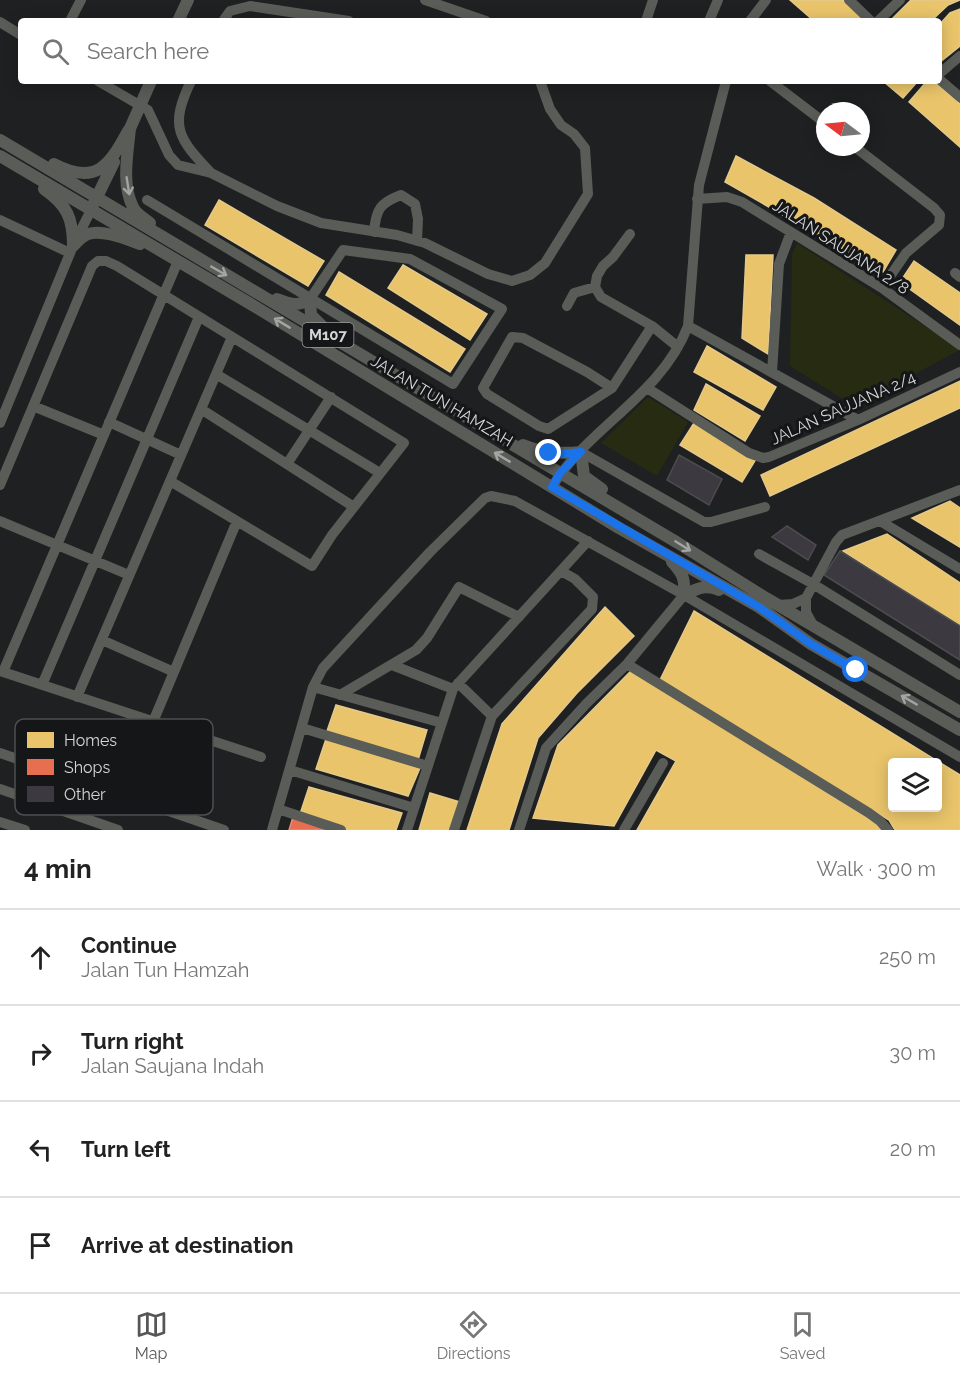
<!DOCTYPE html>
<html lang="en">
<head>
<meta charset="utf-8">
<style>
	body { margin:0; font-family:Raleway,sans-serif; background:#f2f2f2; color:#222 }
	.controls { position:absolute; right:18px; bottom:18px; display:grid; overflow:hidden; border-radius:6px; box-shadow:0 3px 15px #0003 }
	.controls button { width:54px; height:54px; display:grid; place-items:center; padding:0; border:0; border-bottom:2px solid #e0e0e0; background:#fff; color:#222; font:30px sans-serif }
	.compass { position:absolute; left:816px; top:102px; width:54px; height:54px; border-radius:50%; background:#fff; box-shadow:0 3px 15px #0003; rotate:286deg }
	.stop { position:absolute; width:18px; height:18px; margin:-14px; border:4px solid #1a73e8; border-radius:50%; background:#fff }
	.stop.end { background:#1a73e8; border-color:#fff; box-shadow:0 2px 6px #0008 }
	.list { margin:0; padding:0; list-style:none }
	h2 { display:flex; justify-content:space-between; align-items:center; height:78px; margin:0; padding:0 24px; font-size:26px }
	h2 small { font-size:20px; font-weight:400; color:#767676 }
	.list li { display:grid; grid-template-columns:39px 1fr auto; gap:18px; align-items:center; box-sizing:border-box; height:96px; padding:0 24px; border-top:2px solid #e0e0e0 }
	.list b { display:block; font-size:22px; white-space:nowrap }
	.list p { margin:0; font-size:20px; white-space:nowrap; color:#767676 }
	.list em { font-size:20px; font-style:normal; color:#767676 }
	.icon { flex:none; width:33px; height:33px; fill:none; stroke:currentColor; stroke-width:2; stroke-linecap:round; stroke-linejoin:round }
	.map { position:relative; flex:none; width:960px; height:830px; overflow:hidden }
	.search { position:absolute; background:#fff; box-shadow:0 3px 15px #0003; left:18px; right:18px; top:18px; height:66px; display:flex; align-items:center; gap:15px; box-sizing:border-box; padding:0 21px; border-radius:6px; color:#767676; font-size:22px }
	.sheet { height:462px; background:#fff }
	nav { display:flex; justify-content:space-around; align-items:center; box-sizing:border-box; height:84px; border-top:2px solid #e0e0e0; background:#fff; font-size:16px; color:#767676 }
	nav a { display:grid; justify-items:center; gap:3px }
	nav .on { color:#565657 }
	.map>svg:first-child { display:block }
	.green { fill:#262b11 }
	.homes { fill:#e9c46a; stroke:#e3c98b; stroke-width:1.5; fill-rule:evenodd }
	.shops { fill:#e76f51; stroke:#e18e79; stroke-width:1.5 }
	.building { fill:#3c3941; stroke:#4c4c4d; stroke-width:1.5 }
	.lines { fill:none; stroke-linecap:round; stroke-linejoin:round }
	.minor { stroke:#595c57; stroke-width:10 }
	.major { stroke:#5a5c57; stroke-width:12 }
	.oneway { stroke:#a3a5a4 }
	.route { stroke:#1a73e8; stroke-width:8 }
	.labels { text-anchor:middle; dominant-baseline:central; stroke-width:6; stroke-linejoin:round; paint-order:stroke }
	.shield { fill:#151618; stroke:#9b9c9e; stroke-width:1.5 }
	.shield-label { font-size:15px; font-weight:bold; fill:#d4d5d7 }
	.street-label { font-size:16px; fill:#d4d5d7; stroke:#151618 }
	.key { fill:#151618; stroke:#4e4f51; stroke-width:1.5 }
	.key-label { font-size:16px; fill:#d4d5d7 }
</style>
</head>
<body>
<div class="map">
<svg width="960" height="830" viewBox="0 0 960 830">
	<rect width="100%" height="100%" fill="#1f2021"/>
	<path class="green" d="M 797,243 L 960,349 L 960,350 L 854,406 L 790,366 L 792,254 Z
		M 648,397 L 688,422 L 657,476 L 601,443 Z"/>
	<path class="homes" d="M 790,0 L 843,0 L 867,21 L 814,21 Z
		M 911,0 L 960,0 L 948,5 L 931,21 L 891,20 Z
		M 960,9 L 960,46 L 939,63 L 939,25 L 950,13 Z
		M 883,81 L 918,81 L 903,98 Z
		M 927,81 L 934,81 L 960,104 L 960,147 L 909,102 Z
		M 736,156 L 814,198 L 896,250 L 883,272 L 725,182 Z
		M 219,200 L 324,261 L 308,286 L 205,225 Z
		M 746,255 L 773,255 L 768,354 L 742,338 Z
		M 914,261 L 960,293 L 960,325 L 900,282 Z
		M 403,265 L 487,314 L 470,340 L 388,288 Z
		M 339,272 L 465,349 L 450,372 L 326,295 Z
		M 707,346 L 776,387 L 763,410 L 694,372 Z
		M 960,381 L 960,408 L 770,496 L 761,475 Z
		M 706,384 L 760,416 L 745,441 L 694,410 Z
		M 694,423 L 756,459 L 742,482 L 680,445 Z
		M 950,501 L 960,508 L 960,547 L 912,518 Z
		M 887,534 L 960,583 L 960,626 L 843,551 Z
		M 605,607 L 634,636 L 577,693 L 538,738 L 509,830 L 467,830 L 502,724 Z
		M 694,611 L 960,775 L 960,830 L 895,830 L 889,820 L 660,680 ZM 892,762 L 938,762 L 938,808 L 892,808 Z
		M 631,671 L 876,823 L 882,830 L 637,830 L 676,761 L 656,750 L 614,826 L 533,818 L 558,745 Z
		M 336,705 L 427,730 L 418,760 L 327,731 Z
		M 326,739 L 420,768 L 408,796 L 316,769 Z
		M 309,787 L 402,813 L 396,830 L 348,830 L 300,814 Z
		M 430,793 L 460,802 L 451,830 L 419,830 Z"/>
	<path class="shops" d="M 293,817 L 335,830 L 289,830 Z"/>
	<path class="building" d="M 679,455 L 722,479 L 709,505 L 667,480 Z
		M 787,526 L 816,545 L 808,560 L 772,537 Z
		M 840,551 L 960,626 L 960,660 L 824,575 Z"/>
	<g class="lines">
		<path class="minor" d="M 425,0 L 486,21
			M 849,0 L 871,21
			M 70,21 L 81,0
			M 223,21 L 230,11 L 250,6 L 349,21
			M 646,21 L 653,0
			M 709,21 L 718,0
			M 750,21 L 766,0
			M 878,21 L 900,0
			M 0,22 L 21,35
			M 939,74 L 960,56
			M 939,79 L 960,97
			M 98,81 L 148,110 L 169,155 L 178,165 L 211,173 L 277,206 L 321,223 L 397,235 L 425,243 L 488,274 L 512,281 L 530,275 L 545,263 L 588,194 L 585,148 L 574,134 L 561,125 L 550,109 L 540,81
			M 191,81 C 169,127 178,138 211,173
			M 770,81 L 825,123
			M 855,147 L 934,208 L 940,215 L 939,225 L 906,253 L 882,288
			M 697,199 L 727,197 L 742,202 L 882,288 L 960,345
			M 147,200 L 453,384 L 502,309 L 410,259 L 343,250 L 310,299
			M 0,220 L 70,253
			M 374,232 C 376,209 380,203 401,195 L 415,204 L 418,219 L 417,241
			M 630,234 L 613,257 L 603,266 L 597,276 L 595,287 L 601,297 L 652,326 L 678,347
			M 955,273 L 960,277
			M 567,306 L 574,293 L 595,287
			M 688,326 L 858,420
			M 772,372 L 779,264 L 791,232
			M 216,374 L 380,473
			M 612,388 L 587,372 L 523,338 L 512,337 L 483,388 L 487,394 L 539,426 L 548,429 L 612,388 L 652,326
			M 647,388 L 749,453 L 763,458 L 769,457 L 858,420 L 960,372
			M 33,406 L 104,435
			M 201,409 L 354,507
			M 109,422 L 181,455
			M 0,423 L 73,246 L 91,210
			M 581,452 L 704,522 L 711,522 L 765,507
			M 287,464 L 331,397
			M 0,485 L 92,266 L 98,261 L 106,261 L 117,266 L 404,443 L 332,535 L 312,566 L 170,481
			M 552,487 C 588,427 661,396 688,326 L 699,185 L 726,81
			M 0,521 L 129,575
			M 880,521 L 960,569
			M 759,554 L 813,584 L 960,675
			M 777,605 L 793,604 L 806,598
			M 813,625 L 806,612 L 806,598 L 836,542 L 842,535 L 960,490
			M 102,640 L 174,672
			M 627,664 L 869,813 L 880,821 L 888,830
			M 392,665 L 453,689
			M 0,671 L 261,757
			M 3,672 L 178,261
			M 458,683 L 492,716
			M 42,685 L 199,317
			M 313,687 L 442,723
			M 340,695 L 416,650 L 427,638 L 459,587 L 519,617
			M 77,697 L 232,337
			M 153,722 L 237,521
			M 302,728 L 428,766
			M 0,753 L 224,830
			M 290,770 L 414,808
			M 0,789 L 118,830
			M 137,800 L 162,724
			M 278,809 L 341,830
			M 0,822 L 25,830
			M 272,830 L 313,687 L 323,668 L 430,552 L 485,498 L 491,496 L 515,501 L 684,595 L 960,757
			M 407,830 L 453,689 L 588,541
			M 454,830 L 492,716 L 592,609 L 593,597 L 575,579 L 561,571
			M 519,830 L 546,748 L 586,704 L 627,664 L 684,595
			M 624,830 L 663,763"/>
		<path class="major" d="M 178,21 L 188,0
			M 130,128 C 128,152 121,184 133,207 C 136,214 144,218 150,223
			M 128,133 L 151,81
			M 0,140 L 678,543 L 766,598 L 960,712
			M 0,156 L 249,303 L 619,528 L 759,607 L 811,644 L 960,730
			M 54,164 C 96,186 109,166 128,131
			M 44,189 C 67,205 73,218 73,246
			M 94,203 L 114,162
			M 73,246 C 78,241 82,236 88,234 C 102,229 126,239 140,244
			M 277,299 C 290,304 298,307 310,299
			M 310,299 L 311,315 L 324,328
			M 523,445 C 543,453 560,454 581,452 L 584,476 L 602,489
			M 672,562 C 683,574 685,578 684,595 C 697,589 705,584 719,590"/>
	</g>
	<defs><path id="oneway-shaft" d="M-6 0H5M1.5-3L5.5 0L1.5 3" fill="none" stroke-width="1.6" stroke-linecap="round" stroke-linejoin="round" transform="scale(1.5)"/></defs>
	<g class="oneway">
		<use href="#oneway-shaft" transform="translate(128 186) rotate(81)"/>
		<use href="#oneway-shaft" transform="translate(219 271) rotate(30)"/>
		<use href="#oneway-shaft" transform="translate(282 323) rotate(-149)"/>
		<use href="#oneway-shaft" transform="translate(502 457) rotate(-149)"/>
		<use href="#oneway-shaft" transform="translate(683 546) rotate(32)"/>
		<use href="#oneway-shaft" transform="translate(909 700) rotate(-150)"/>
	</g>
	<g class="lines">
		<path class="route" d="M 549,453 L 562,454 L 581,452 L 560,473 L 552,487 L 759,607 L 811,644 L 856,670"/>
	</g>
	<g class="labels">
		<rect class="shield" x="302.5" y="323" width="51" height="24" rx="4.5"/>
		<g class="shield-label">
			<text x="328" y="335">M107</text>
		</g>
		<g class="street-label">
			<text transform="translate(841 247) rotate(33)">JALAN SAUJANA 2/8</text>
			<text transform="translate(442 401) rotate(31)">JALAN TUN HAMZAH</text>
			<text transform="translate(843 408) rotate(-24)">JALAN SAUJANA 2/4</text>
		</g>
	</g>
	<rect x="15" y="719" width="198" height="96" rx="9" class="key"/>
	<rect x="27" y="732" width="27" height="16" fill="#e9c46a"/>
	<rect x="27" y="759" width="27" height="16" fill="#e76f51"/>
	<rect x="27" y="786" width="27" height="16" fill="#3c3941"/>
	<g class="key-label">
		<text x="64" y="746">Homes</text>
		<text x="64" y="773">Shops</text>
		<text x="64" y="800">Other</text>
	</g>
</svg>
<div class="controls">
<button><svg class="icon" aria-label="layers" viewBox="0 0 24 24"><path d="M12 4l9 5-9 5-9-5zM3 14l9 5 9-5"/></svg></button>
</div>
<svg class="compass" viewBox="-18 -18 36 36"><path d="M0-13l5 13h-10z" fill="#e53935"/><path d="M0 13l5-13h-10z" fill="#767676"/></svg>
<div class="stop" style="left:856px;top:670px"></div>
<div class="stop end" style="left:549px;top:453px"></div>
<div class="search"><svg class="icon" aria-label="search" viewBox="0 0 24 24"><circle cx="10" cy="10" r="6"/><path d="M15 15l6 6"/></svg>Search here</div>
</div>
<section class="sheet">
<h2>4 min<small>Walk · 300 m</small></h2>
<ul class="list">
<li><svg class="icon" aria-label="ahead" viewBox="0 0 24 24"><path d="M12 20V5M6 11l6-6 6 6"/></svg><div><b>Continue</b><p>Jalan Tun Hamzah</p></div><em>250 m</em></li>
<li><svg class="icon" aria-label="right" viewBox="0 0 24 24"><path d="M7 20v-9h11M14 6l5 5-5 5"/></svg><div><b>Turn right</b><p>Jalan Saujana Indah</p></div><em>30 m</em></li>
<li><svg class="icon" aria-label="left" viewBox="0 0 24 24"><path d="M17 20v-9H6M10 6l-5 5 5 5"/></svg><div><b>Turn left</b></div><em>20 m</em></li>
<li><svg class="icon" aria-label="arrive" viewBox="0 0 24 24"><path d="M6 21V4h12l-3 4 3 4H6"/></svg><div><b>Arrive at destination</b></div></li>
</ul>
</section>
<nav>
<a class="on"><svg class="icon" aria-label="map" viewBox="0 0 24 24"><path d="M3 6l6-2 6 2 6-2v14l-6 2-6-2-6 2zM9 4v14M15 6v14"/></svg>Map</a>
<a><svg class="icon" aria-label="directions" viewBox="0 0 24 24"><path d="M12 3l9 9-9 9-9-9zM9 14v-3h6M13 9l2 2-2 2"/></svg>Directions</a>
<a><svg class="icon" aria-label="saved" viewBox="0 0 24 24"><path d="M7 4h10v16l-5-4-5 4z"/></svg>Saved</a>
</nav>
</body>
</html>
